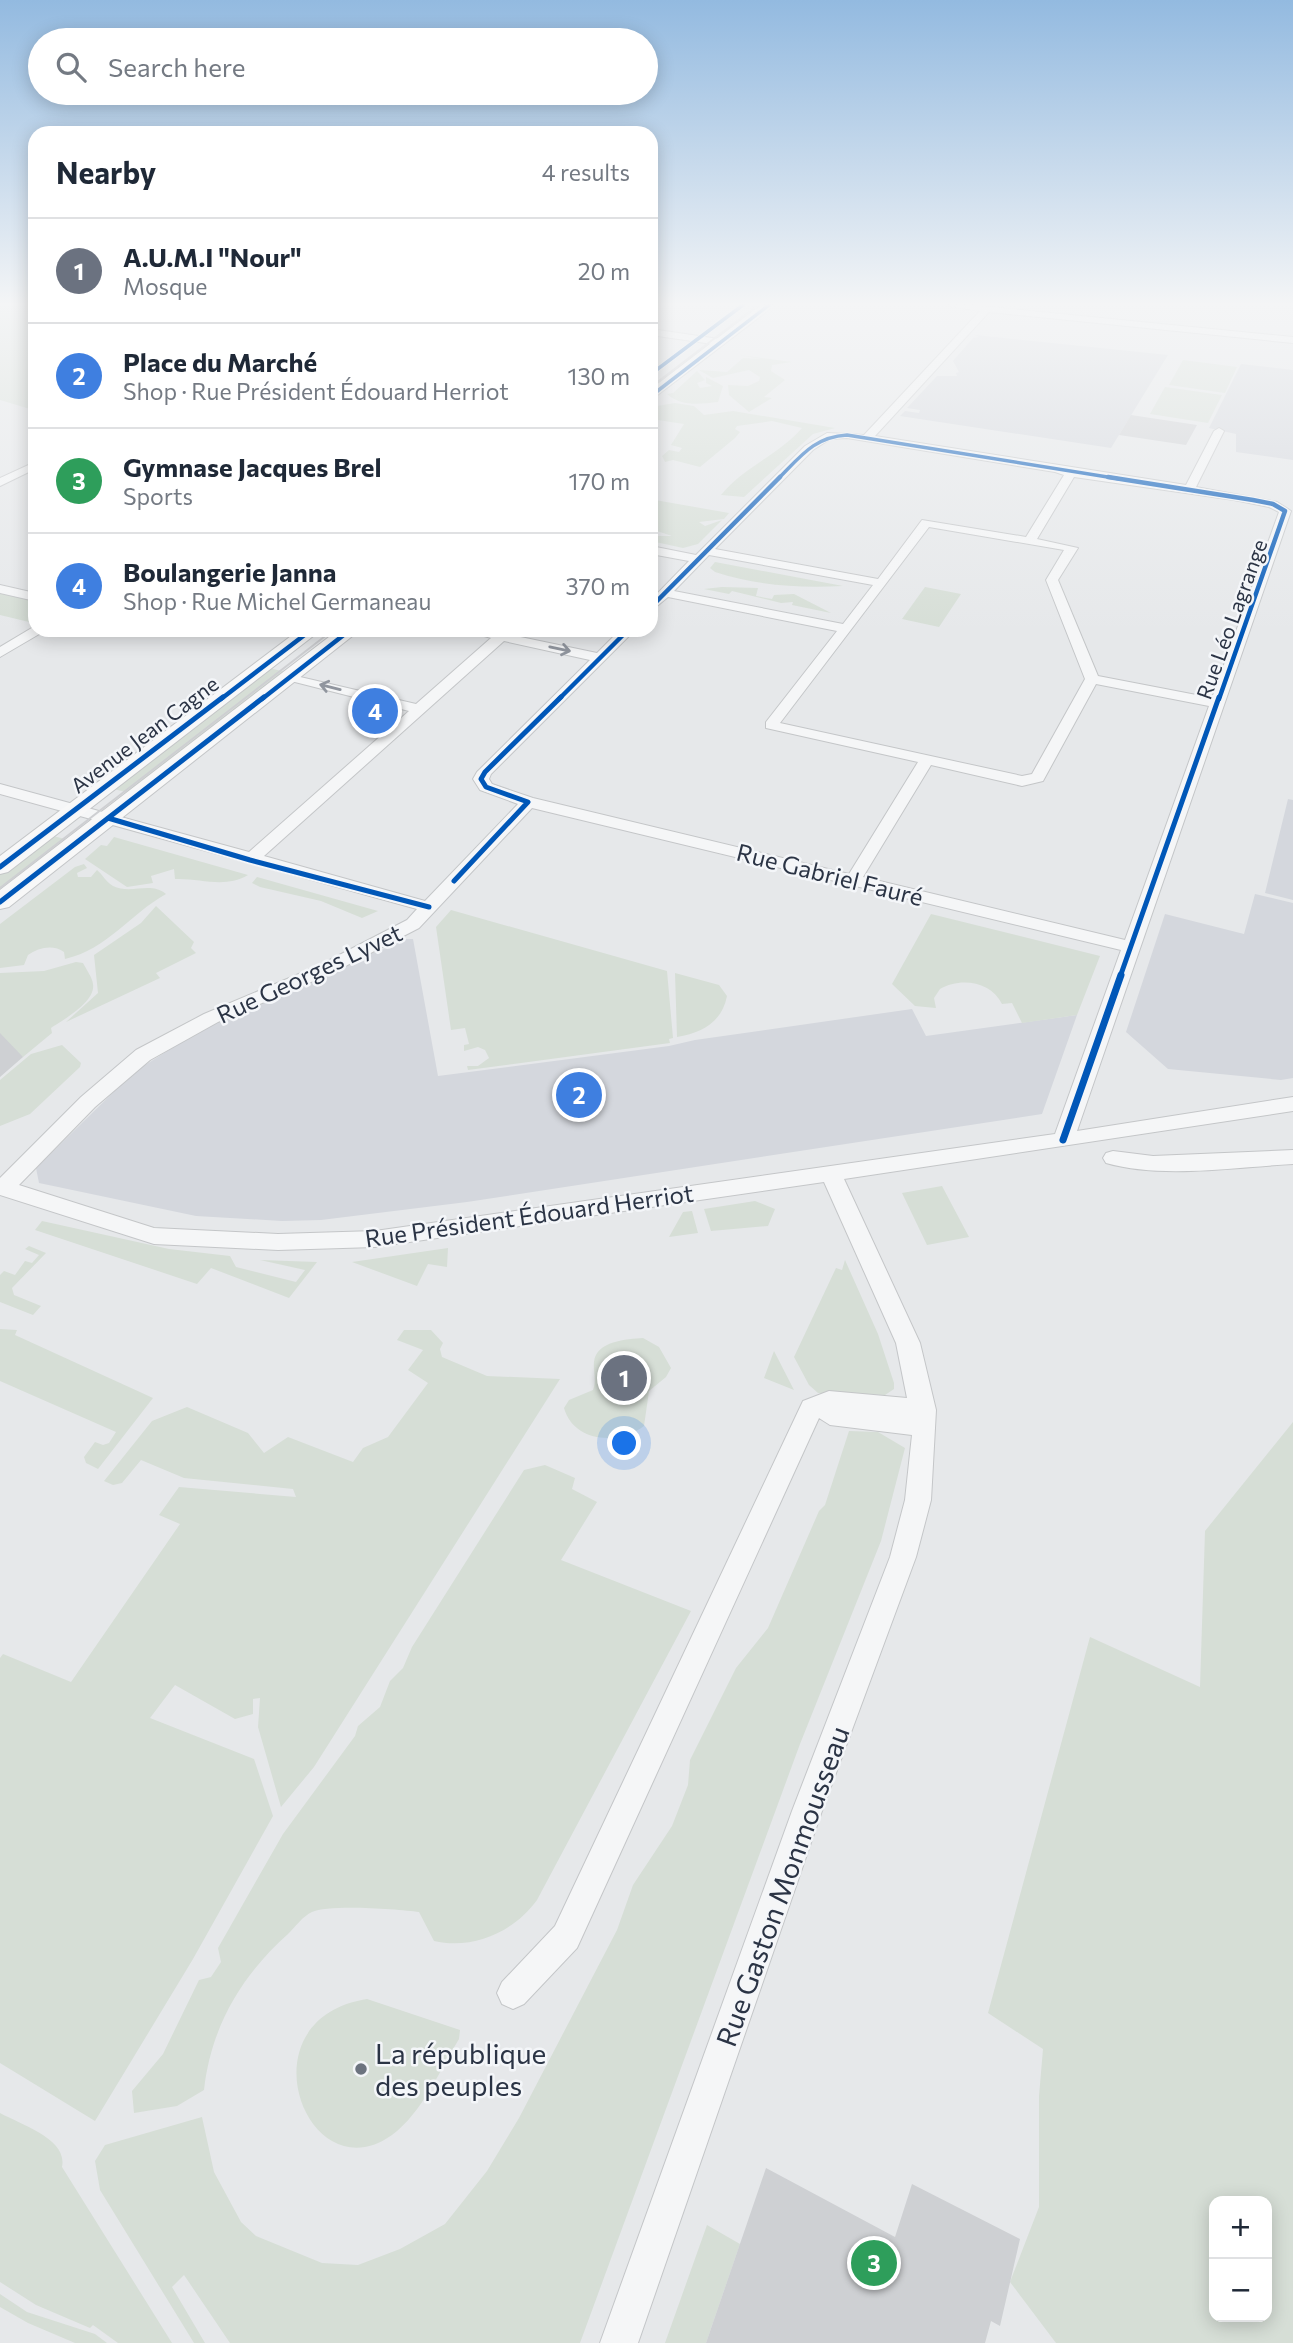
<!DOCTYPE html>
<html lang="en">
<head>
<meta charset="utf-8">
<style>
	body { margin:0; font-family:Commissioner,sans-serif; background:#f6f6f7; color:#1f2937 }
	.controls { position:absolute; right:21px; bottom:21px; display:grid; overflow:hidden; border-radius:14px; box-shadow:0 4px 18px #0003 }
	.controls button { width:63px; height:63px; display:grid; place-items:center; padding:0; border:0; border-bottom:2px solid #e0e1e3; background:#fff; color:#1f2937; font:35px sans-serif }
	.you { position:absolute; left:625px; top:1444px; width:24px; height:24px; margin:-18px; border:5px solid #fff; border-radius:50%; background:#1a73e8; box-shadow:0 0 0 10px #1a73e833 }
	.badge { display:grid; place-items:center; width:46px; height:46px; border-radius:50%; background:#b45309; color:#fff; font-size:23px; font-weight:700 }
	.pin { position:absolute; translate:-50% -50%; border:4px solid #fff; box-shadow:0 2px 7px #0006 }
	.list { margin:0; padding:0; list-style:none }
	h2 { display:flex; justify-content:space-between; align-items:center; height:91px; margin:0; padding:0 28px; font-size:30px }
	h2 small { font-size:23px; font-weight:400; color:#747a83 }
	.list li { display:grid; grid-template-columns:46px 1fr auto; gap:21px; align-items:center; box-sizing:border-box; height:105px; padding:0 28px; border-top:2px solid #e0e1e3 }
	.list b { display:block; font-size:26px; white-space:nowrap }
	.list p { margin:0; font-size:23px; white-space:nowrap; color:#747a83 }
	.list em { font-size:23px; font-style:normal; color:#747a83 }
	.icon { flex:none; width:38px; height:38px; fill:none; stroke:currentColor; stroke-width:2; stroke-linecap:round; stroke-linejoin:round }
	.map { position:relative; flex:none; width:1293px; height:2343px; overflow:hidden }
	.search { position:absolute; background:#fff; box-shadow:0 4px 18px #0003; left:28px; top:28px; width:630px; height:77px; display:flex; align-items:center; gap:18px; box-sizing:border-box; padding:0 24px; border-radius:38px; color:#747a83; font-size:26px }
	.panel { position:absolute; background:#fff; box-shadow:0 4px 18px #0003; left:28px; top:126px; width:630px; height:511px; border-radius:21px }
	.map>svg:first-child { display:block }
	.built { fill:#d4d7dd }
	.green { fill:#d6ded6; fill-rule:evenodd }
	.building { fill:#ced0d3 }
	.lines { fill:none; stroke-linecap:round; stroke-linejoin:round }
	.street-casing { stroke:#c4c6c8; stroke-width:2 }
	.secondary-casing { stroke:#c4c6c8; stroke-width:2 }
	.street { fill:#f5f6f7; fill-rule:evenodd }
	.secondary { fill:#f8f8f8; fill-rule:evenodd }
	.tram { stroke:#cecfd2; stroke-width:2 }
	.cycleway-far3-casing { stroke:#f4f6f9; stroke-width:5 }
	.cycleway-far2-casing { stroke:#f4f6f9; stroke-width:7 }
	.cycleway-far1-casing { stroke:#f4f6f9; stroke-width:9 }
	.cycleway-casing { stroke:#f4f6f9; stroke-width:11 }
	.cycleway-far3 { stroke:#0057b8; stroke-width:3.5 }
	.cycleway-far2 { stroke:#0057b8; stroke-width:4.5 }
	.cycleway-far1 { stroke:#0057b8; stroke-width:5 }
	.cycleway { stroke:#0057b8; stroke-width:7 }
	.oneway { stroke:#90959e }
	.poi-dot { fill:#6c737f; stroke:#f4f6f9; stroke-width:2.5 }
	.labels { text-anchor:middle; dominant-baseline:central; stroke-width:5; stroke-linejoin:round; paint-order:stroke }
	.far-street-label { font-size:21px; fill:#2b3445; stroke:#f4f6f9 }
	.street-label { font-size:24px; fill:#2b3445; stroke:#f4f6f9 }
	.near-street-label { font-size:28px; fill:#2b3445; stroke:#f4f6f9 }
	.near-poi-label { font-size:28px; fill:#2b3445; stroke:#f4f6f9; text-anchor:start }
</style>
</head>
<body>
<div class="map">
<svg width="1293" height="2343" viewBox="0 0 1293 2343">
	<rect width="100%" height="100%" fill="#e6e8ea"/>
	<path class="built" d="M 975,335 L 1168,355 L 1111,448 L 900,416 L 905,411 L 919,413 L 920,410 L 907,408 L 937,376 L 957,376 L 956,373 L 959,372 L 953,361 L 973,338 L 979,337 Z
		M 1241,364 L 1293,370 L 1293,460 L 1236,452 L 1236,434 L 1209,428 Z
		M 1288,799 L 1293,800 L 1293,900 L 1265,893 Z
		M 1255,894 L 1293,903 L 1293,1078 L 1281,1080 L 1168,1069 L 1126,1032 L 1165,914 L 1244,934 Z
		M 406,939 L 413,939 L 438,1076 L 669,1046 L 695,1040 L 912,1009 L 926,1036 L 1077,1015 L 1042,1114 L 467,1202 L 321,1220 L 282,1221 L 196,1216 L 39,1183 L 36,1168 L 134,1072 L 215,1021 Z"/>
	<path class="green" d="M 0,305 L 35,305 L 35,407 L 30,409 L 0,400 Z
		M 738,355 L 792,362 L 772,365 L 771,371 L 785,380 L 764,397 L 772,398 L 749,412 L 729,395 L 728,385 L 748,386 L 759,381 L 760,377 L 749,370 L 713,378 L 699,370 L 727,372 L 743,358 L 762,359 Z
		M 1183,360 L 1237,367 L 1225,393 L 1169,385 Z
		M 697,371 L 705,380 L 697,383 L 700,388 L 712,386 L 706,383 L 706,377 L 723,386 L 718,402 C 700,404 682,407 667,394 L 673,393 Z
		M 1165,387 L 1222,395 L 1208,423 L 1150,414 Z
		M 675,403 L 694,406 L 704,415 L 733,411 L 835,428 L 813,434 L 744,497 L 721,495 C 743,467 779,455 802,428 L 772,421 L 737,426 L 735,429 L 740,432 L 735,438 L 700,467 L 673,460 L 665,462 L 662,456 L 669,450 L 679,452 L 682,448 L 671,445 L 684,424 L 651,419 L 651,407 Z
		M 655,500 L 729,513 L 724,519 L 699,522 L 705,526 L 722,520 L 698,544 L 683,548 L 651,541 L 651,536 L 672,536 L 651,529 L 651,503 Z
		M 715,562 L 843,586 C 798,588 758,586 715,572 L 710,568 Z
		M 722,587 L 758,588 L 756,596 L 772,599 L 774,595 L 794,594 L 831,613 L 792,605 L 793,602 L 781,603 L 732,591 L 729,594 L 704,589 Z
		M 925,587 L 961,594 L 939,627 L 902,619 Z
		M 0,591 L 35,600 L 35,618 L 29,622 L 0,615 Z
		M 269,668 L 290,673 L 133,794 L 110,788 Z
		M 49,835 L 73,841 L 0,898 L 0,872 Z
		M 114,837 L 248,875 C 224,889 201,878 175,879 L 174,869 L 151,876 L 153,883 L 127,887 L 85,859 L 101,845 L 107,846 Z
		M 84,864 L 87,868 L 77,873 L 78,877 L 91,877 L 97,870 C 103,875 106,882 113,886 C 131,895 150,881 166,894 C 130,914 108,949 65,959 L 64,952 C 53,944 38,948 28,955 L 24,965 L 0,968 L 0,924 L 75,867 Z
		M 257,877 L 378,911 L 362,918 L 321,901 L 260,887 L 252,883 Z
		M 156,906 L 194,942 L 191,948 L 196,953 L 156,973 L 160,978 L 66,1022 L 98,993 L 94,955 L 141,923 Z
		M 451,910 L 667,971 L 673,1038 L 669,1039 L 670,1043 L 468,1070 L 467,1066 L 478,1066 L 489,1058 L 485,1050 L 478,1047 L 464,1051 L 464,1045 L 469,1044 L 465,1028 L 451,1030 L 436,927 Z
		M 931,914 L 1100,956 L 1077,1015 L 1022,1023 L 1012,1003 L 1002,1004 C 991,981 960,977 940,989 L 934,998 L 936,1008 L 915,1006 L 892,984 Z
		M 76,962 L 83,963 C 86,969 92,977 93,984 C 96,1002 63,1020 51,1028 L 52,1033 L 23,1057 L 0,1042 L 0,973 L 44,971 Z
		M 675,973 L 719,985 L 727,996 C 722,1022 702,1033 677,1037 Z
		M 62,1045 L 81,1063 L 80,1067 L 30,1114 L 0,1126 L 0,1080 L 31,1054 Z
		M 942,1186 L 969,1237 L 927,1245 L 902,1193 Z
		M 755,1201 L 775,1209 L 768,1226 L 711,1231 L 704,1209 Z
		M 692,1211 L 698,1233 L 669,1237 L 683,1212 Z
		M 42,1221 L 169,1249 L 230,1256 L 236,1267 L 296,1282 L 305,1270 L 260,1260 L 317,1262 L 289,1298 L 211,1268 L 197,1284 L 35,1230 Z
		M 29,1246 L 46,1253 L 12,1288 L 14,1295 L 41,1306 L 33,1315 L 0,1302 L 0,1275 L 4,1271 L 15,1275 L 25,1261 L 32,1263 L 39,1255 L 25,1249 Z
		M 448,1248 L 447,1267 L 428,1264 L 417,1286 L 352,1262 Z
		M 845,1260 L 878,1334 L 894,1383 L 894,1389 L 885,1395 L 818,1393 L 809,1385 L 794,1357 L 836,1268 L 842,1270 Z
		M 0,1329 L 17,1330 L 15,1335 L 153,1398 L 98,1469 L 86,1463 L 84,1457 L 95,1442 L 103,1445 L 109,1443 L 116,1432 L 0,1381 Z
		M 404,1330 L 431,1330 L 443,1343 L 440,1349 L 442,1357 L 487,1376 L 560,1379 L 314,1767 L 281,1807 L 258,1727 L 260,1698 L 253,1699 L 253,1714 L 235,1719 L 175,1685 L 150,1718 L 254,1759 L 273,1816 L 193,1959 L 95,2121 L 0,2063 L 0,1658 L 3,1654 L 71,1682 L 180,1524 L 159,1515 L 179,1487 L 296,1497 L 293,1489 L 184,1478 L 141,1460 L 122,1483 L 113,1485 L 104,1481 L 152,1421 L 187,1407 L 248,1433 L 264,1453 L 288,1437 L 353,1462 L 363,1448 L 388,1437 L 428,1383 L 408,1370 L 423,1350 L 397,1340 Z
		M 643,1338 L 659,1347 L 671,1368 L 666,1377 L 649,1391 L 644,1426 C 619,1445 574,1443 564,1408 L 569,1400 L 593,1390 C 597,1379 593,1373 594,1362 C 596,1341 627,1339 643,1338 Z
		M 774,1351 L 794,1390 L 764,1378 Z
		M 1293,1422 L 1293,2343 L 1056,2343 L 1010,2282 L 1039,2207 L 1039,2096 L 1043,2049 L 988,2013 L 1090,1637 L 1200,1687 L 1205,1531 ZM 1214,2201 L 1267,2201 L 1267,2317 L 1214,2317 Z
		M 849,1431 L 878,1432 L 905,1448 L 881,1541 L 800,1744 L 580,2343 L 230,2343 L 184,2275 L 172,2287 L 205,2343 L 194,2343 L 100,2190 L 95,2161 L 105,2145 L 202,2117 L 214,2172 L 241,2222 L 256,2236 L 322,2263 L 358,2265 L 400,2249 L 445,2224 L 487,2171 L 519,2118 L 617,1930 L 633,1885 L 672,1826 L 688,1785 L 690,1760 L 736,1668 L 768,1628 L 819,1511 L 825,1505 Z
		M 545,1465 L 575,1478 L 572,1489 L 597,1502 L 561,1560 L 691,1611 L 537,1900 C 514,1932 473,1950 434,1941 L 419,1912 C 399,1909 328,1904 312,1912 C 303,1916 295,1927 288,1934 C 241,1976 211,2027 204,2090 L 177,2106 L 134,2113 L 132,2091 L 163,2054 L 199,1980 L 211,1977 L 221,1962 L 218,1948 L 283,1834 L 355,1736 L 358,1726 L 380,1707 L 390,1681 L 403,1668 L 412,1647 L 524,1470 Z
		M 367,1999 L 460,2030 L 459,2039 C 440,2070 422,2113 392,2135 C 307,2196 240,2019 367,1999 Z
		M 0,2113 C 22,2125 68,2139 62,2167 L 172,2343 L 118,2343 L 93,2325 L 90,2328 L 36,2305 L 0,2282 Z
		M 707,2225 L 740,2244 L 706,2343 L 665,2343 Z
		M 0,2294 L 27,2312 L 95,2334 L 107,2343 L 75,2343 L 28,2323 L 0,2307 Z"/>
	<path class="building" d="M 1131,415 L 1197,425 L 1186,445 L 1119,435 Z
		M 0,1033 L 23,1057 L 0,1077 Z
		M 766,2168 L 895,2237 L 912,2184 L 1020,2239 L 1000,2326 L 991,2321 L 985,2343 L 706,2343 Z"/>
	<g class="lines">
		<defs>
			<path id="street" d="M 943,305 L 970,305 L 1293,337 L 1293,343 L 989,312 L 875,436 L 1186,485 L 1214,431 L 1219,428 L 1224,431 L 1196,487 L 1277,502 L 1291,511 L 1077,1131 L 1293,1097 L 1293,1111 L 844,1179 L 920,1343 L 936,1410 L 931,1500 L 916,1557 L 822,1811 L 638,2343 L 600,2343 L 792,1811 L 890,1557 L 905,1500 L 912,1435 L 830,1425 L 819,1418 L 577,1948 L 524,2004 L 513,2009 L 502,2004 L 497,1993 L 502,1982 L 555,1926 L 803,1401 L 829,1391 L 907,1398 L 896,1343 L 824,1182 L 375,1247 L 278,1250 L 154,1244 L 0,1195 L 0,1178 L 81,1097 L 136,1050 L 204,1014 L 320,965 L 407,920 L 417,909 L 0,794 L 0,784 L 249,852 L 409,711 L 283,679 L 283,673 L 416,704 L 491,638 L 464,630 L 515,630 L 511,635 L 597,653 L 620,630 L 635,630 L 491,774 L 489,779 L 492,784 L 533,798 L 849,874 L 918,762 L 766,728 L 766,722 L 837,631 L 668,597 L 651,611 L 651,600 L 689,561 L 651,554 L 651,546 L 696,555 L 805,446 L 827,433 L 864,435 L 980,311 ZM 847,438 L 1055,472 L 1064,475 L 1026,537 L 922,520 L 878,579 L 715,549 L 813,450 L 830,439 ZM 1074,477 L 1234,500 L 1269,507 L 1279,512 L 1212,698 L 1098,676 L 1058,580 L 1078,548 L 1037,539 ZM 929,527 L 1064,550 L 1046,580 L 1085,679 L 1032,774 L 1022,776 L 780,723 ZM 709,555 L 873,585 L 843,624 L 674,591 ZM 504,641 L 590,660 L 477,772 L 473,779 L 480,790 L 518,804 L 425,901 L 264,856 ZM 1096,684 L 1209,706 L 1125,940 L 863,877 L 931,765 L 1022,786 L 1043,781 ZM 532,808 L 1121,950 L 1055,1134 L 375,1231 L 278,1234 L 154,1228 L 19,1185 L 95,1107 L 150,1060 L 218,1022 L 332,973 L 419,928 Z
				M 651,329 L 719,339 L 724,342 L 719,345 L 651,335 Z
				M 35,462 L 35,469 L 0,486 L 0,478 Z
				M 0,585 L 35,593 L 35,601 L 0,593 Z
				M 35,626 L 35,630 L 43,630 L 41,633 L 0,657 L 0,647 Z
				M 1293,1150 L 1293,1164 C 1236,1167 1161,1179 1106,1163 L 1103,1158 L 1106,1153 L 1113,1151 L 1153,1156 Z"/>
			<path id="secondary" d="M 761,305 L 775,305 L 651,400 L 651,389 Z
				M 299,630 L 321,630 L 8,872 L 0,874 L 0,856 Z
				M 338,630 L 360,630 L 9,907 L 0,909 L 0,890 Z"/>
		</defs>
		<use href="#street" class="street-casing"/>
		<use href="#secondary" class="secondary-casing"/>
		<use href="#street" class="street"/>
		<use href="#secondary" class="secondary"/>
		<path class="tram" d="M 651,387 L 758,305
			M 0,888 L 333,630"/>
		<defs>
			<path id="cycleway-far3" d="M 651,374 L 743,305
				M 651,396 L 769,305
				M 778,479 C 801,456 814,437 847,435 L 1120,479"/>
			<path id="cycleway-far2" d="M 1108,477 L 1253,500 L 1273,504 L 1285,511 L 1219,699
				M 651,607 L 780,477
				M 221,699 L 311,630
				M 262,699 L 350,630
				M 559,699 L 628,630"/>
			<path id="cycleway-far1" d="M 108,818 L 250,860 L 429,907
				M 0,867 L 223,697
				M 454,881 L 528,802 L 486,787 L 481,779 L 485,772 L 561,697
				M 0,902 L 264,697
				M 1120,977 L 1219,697"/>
			<path id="cycleway" d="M 1063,1140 L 1121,975"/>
		</defs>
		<use href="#cycleway-far3" class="cycleway-far3-casing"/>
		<use href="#cycleway-far2" class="cycleway-far2-casing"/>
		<use href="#cycleway-far1" class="cycleway-far1-casing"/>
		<use href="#cycleway" class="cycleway-casing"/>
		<use href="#cycleway-far3" class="cycleway-far3"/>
		<use href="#cycleway-far2" class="cycleway-far2"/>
		<use href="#cycleway-far1" class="cycleway-far1"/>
		<use href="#cycleway" class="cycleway"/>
	</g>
	<defs><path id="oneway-shaft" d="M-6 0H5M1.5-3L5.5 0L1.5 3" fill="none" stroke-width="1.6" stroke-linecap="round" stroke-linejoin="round" transform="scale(1.75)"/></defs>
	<g class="oneway">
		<use href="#oneway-shaft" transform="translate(560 649) rotate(12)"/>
		<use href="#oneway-shaft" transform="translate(330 687) rotate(-166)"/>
	</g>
	<linearGradient id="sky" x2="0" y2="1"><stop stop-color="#93bae0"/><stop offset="0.48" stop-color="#f4f5f6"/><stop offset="1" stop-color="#f4f5f6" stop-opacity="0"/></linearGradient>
	<rect width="1293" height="633" fill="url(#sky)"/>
	<circle class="poi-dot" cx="361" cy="2069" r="7"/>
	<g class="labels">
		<g class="far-street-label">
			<text transform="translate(1231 619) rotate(-70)">Rue Léo Lagrange</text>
			<text transform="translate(144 734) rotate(-37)">Avenue Jean Cagne</text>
		</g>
		<g class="street-label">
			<text transform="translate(830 874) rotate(14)">Rue Gabriel Fauré</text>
			<text transform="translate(309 973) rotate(-25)">Rue Georges Lyvet</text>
			<text transform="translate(529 1215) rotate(-8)">Rue Président Édouard Herriot</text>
		</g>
		<g class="near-street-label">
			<text transform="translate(782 1886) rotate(-70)">Rue Gaston Monmousseau</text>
		</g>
		<g class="near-poi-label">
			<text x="375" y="2053">La république<tspan x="375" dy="32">des peuples</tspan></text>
		</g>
	</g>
</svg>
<div class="controls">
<button>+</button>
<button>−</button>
</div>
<div class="you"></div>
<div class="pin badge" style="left:624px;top:1378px;background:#6b7280">1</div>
<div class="pin badge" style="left:579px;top:1095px;background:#3f7fe0">2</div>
<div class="pin badge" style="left:874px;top:2263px;background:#2e9e5b">3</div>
<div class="pin badge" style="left:375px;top:711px;background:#3f7fe0">4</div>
<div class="search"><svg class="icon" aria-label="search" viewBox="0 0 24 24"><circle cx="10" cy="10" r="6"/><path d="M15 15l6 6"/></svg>Search here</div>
<section class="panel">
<h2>Nearby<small>4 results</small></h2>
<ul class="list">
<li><span class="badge" style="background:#6b7280">1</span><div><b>A.U.M.I &quot;Nour&quot;</b><p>Mosque</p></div><em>20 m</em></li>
<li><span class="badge" style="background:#3f7fe0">2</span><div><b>Place du Marché</b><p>Shop · Rue Président Édouard Herriot</p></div><em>130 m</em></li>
<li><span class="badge" style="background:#2e9e5b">3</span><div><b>Gymnase Jacques Brel</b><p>Sports</p></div><em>170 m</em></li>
<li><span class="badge" style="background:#3f7fe0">4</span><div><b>Boulangerie Janna</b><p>Shop · Rue Michel Germaneau</p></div><em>370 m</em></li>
</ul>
</section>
</div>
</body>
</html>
